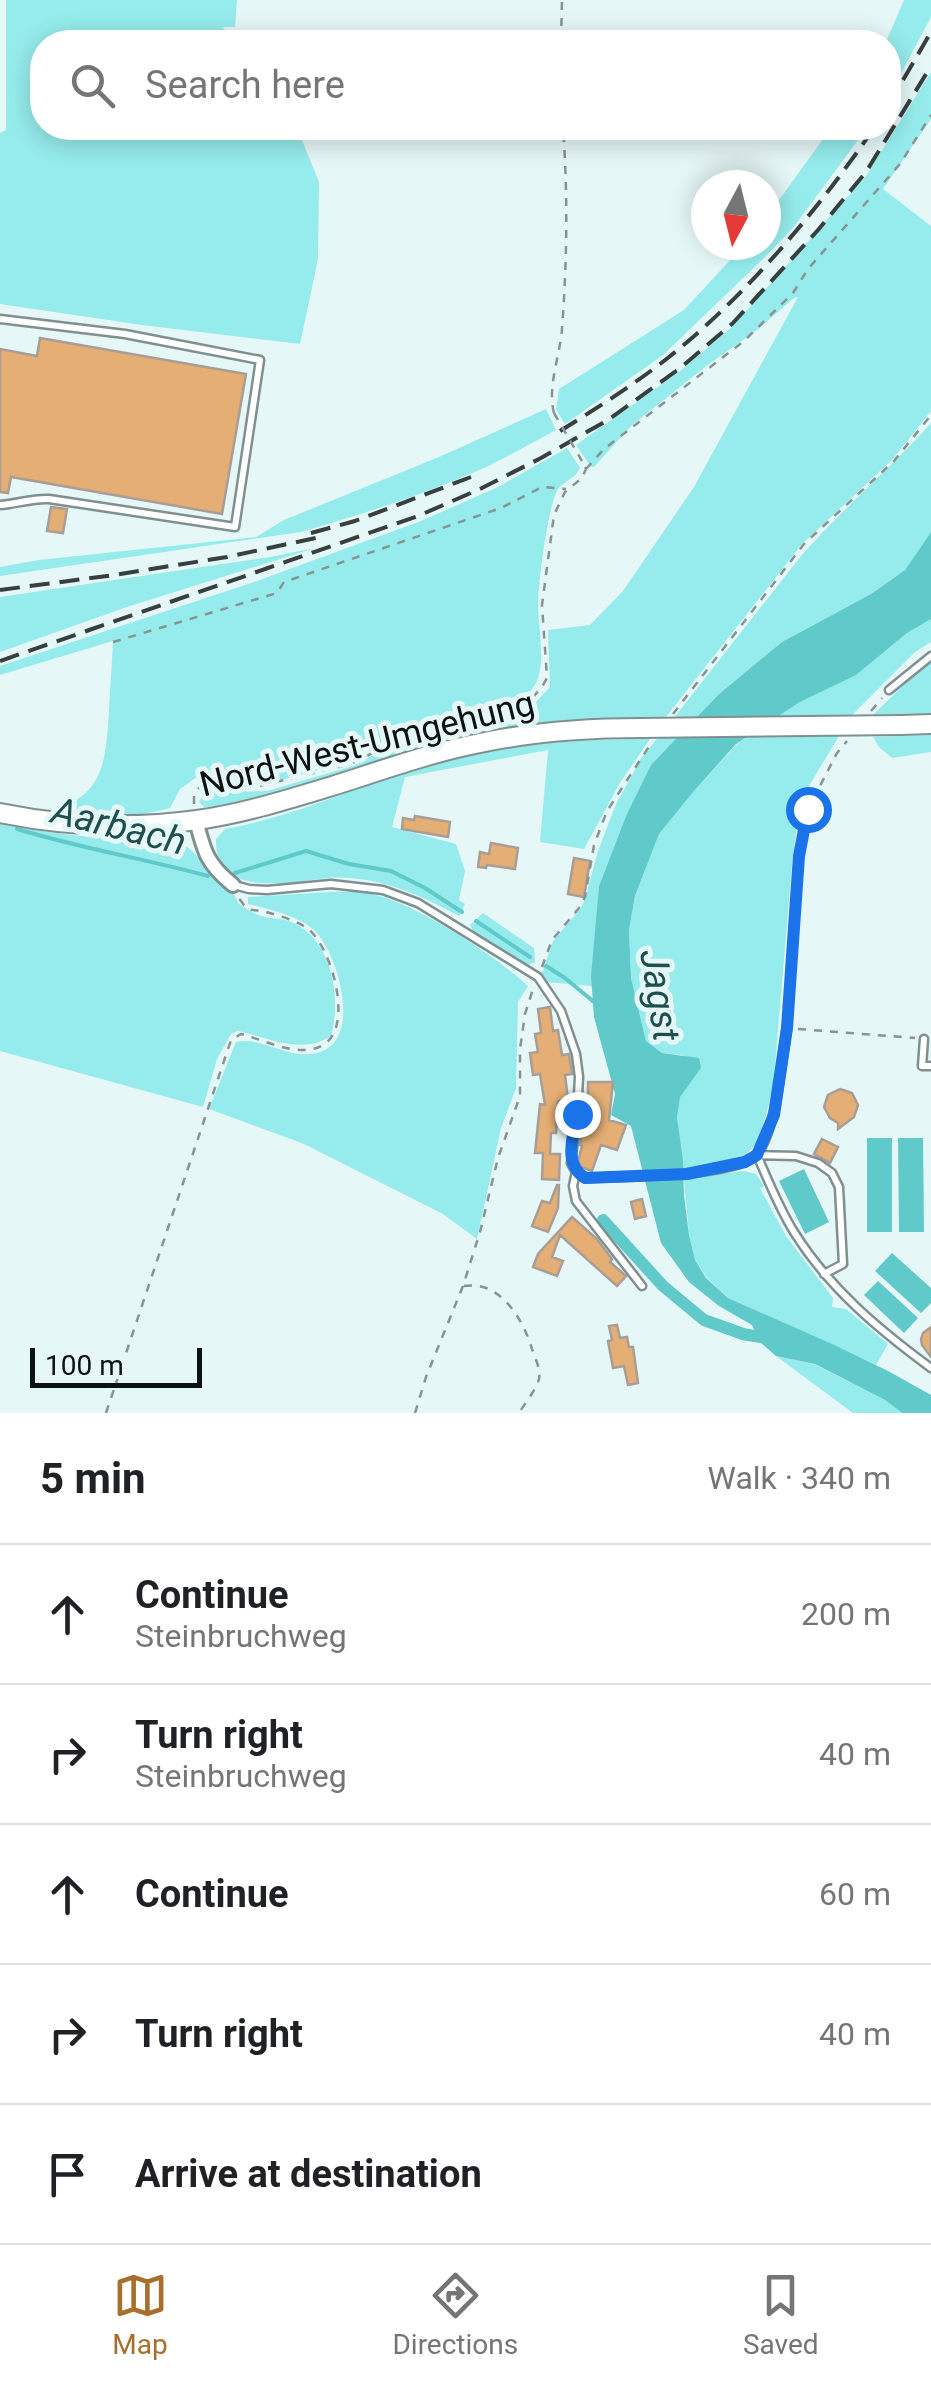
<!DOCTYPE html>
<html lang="en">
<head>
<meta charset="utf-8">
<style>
	body { margin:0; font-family:Roboto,sans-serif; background:#f2f2f2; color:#202124 }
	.compass { position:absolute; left:691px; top:170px; width:90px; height:90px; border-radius:50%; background:#fff; box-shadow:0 5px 25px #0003; rotate:187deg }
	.scale { position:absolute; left:30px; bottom:25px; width:172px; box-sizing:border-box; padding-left:10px; border:5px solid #0c1111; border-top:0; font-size:28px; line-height:35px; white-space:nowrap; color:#0c1111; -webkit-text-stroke:8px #e6f7f7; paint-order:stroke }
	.stop { position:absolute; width:30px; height:30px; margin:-22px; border:8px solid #1a73e8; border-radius:50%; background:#fff }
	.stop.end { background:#1a73e8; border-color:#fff; box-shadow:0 2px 10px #0008 }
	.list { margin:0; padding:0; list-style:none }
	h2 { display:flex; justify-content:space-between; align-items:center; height:130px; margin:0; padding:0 40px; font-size:42px }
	h2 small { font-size:32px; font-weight:400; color:#757577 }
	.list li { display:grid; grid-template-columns:65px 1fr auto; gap:30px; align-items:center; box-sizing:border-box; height:140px; padding:0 40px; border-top:2px solid #e0e0e0 }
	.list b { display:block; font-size:38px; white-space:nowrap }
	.list p { margin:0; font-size:32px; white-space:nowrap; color:#757577 }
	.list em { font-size:32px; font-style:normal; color:#757577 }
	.icon { flex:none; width:55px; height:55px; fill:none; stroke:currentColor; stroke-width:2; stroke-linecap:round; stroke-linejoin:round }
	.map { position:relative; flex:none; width:931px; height:1413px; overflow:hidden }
	.search { position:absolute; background:#fff; box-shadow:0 5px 25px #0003; left:30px; right:30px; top:30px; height:110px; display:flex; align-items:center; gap:25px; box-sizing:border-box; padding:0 35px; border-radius:40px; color:#757577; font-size:38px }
	.sheet { height:830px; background:#fff }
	nav { display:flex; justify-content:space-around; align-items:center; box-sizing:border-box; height:140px; border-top:2px solid #e0e0e0; background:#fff; font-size:28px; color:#757577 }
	nav a { display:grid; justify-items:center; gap:5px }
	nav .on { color:#a76e2c }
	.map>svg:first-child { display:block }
	.green { fill:#96ecec }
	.water { fill:#60c9ca }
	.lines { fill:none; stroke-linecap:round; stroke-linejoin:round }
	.stream { stroke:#60c9ca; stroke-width:4 }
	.canal { stroke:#60c9ca; stroke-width:12 }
	.building { fill:#e4ae75; stroke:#a89e95; stroke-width:2.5 }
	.service-casing { stroke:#809090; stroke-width:11 }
	.minor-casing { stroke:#809090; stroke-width:18 }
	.secondary-casing { stroke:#809090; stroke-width:22 }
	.path { stroke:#889393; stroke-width:2.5; stroke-dasharray:8 8; stroke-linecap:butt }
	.service { stroke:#fff; stroke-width:6 }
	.minor { stroke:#fff; stroke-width:12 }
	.secondary { stroke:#fff; stroke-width:18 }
	.rail { stroke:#373f3f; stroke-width:4; stroke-dasharray:20 10; stroke-linecap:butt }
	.secondary-bridge-casing { stroke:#809090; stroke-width:22; stroke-linecap:butt }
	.path-bridge { stroke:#889393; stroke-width:2.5; stroke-dasharray:8 8; stroke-linecap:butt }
	.secondary-bridge { stroke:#fff; stroke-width:18 }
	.route { stroke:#1a73e8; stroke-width:12 }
	.labels { text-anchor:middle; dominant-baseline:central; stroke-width:10; stroke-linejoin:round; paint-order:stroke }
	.street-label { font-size:35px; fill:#0c1111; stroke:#e6f7f7 }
	.water-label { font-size:38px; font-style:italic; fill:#1f4e4f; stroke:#e6f7f7 }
</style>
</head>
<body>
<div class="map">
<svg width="931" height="1413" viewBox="0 0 931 1413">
	<rect width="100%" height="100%" fill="#e6f7f7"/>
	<path class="green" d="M 6,0 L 237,0 L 235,27 L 222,27 L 240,42 L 42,42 L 42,128 L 297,128 L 319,182 L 318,259 L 300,344 L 142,325 L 0,304 L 0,133 L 6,130 Z
		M 904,0 L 931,0 L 931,17 L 889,96 L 888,42 L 886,42 Z
		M 931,72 L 931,119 L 883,189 L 931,226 L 931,411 L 892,460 L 802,544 L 666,717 L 568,720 L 484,730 L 289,792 L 224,807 L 204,807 L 199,802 L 203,795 L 213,792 L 267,791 L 353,766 L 397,743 L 438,726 L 536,702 L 550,687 L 548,630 L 590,625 L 623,591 L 694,487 L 798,297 L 794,298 L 757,330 L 709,364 L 632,425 L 594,467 L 591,467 L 576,445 L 679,372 L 732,327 L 866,176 Z
		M 831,128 L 867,128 L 793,228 L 767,255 L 663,355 L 565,424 L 556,410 L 559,389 L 684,310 L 744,245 L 766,245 L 766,218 Z
		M 546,409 L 556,430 C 528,445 501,461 472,473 C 417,497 359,515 301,532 L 0,576 L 0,567 L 39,560 L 256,537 L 284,520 L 439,457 Z
		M 931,423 L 931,532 L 905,570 L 871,594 L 782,642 L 719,694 L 696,719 L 673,719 L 801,556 C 842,509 890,469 931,423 Z
		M 567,448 L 580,468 C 575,479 565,480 558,489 C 548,505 538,584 538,605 C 538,630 550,678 527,694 L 433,717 L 398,733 L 351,761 L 278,781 L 260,784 L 226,780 L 201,774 L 180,789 L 170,808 C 129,820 86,815 45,813 C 104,797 105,766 109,712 C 110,688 112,665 113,641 L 0,675 L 0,666 L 251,583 L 421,521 L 498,487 Z
		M 315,548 L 127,607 L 0,652 L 0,597 L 270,557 Z
		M 931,619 L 931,642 L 915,652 L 851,716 L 809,786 L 797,825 L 792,864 L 773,1089 L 759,1140 L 745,1156 L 683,1171 L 677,1117 L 683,1055 L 662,1053 L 646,1041 L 631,978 L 629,930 L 635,896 L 659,834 L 694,791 L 737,744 L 800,702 L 856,674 L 907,633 Z
		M 931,658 L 931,716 L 870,718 Z
		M 661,734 L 682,734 L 626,816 L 599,886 L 592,986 L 545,982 L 541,976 L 553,941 L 581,908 L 586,896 L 598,851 L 616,804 L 642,757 Z
		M 931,735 L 931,752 L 892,758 L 879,747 L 873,737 Z
		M 650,739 L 620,783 L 584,849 L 540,842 L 548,750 L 405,777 L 392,827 L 456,844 L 465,871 L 459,900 L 465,904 L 459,916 C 430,901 400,885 366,880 C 354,878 340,877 328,878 C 289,882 214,899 216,839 L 225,829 C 304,815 375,777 452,759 C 518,743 583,739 650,739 Z
		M 0,824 C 41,832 83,837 125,839 C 140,840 157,836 172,839 C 191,844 201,862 212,875 C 221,886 233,888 238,903 C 244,907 251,912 258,915 C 268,919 279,918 289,921 C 332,937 342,997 331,1036 C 302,1055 269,1038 238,1031 L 231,1034 L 217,1059 L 203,1107 L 0,1051 Z
		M 331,892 C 344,892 358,891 371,894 C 414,902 496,956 528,986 L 518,1002 L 516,1088 L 501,1128 L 477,1239 L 443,1214 L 304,1144 L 209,1109 L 236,1042 C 264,1036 290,1062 320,1052 C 363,1038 338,952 313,929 C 296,915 268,909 248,904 L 248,897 Z
		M 483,913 L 534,948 L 535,962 L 528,965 L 473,931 L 470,925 Z
		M 744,1171 L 756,1174 L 764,1186 L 760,1188 L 786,1236 L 833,1298 L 832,1307 L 846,1309 L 888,1344 L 876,1365 L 728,1298 L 707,1278 L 695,1260 L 689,1235 L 684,1178 Z
		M 776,1356 L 814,1364 L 885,1400 L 902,1413 L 853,1413 Z"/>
	<path class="water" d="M 931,532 L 931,619 L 907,633 L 856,675 L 800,702 L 736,744 L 694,791 L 659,834 L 635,896 L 629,930 L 631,978 L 646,1041 L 662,1053 L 699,1058 L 701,1068 L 680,1097 L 677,1117 L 683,1161 L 684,1196 L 689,1235 L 695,1260 L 706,1278 L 728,1298 L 832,1344 L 888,1371 L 931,1395 L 931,1413 L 902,1413 L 885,1400 L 815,1364 L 776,1356 L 759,1341 L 752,1325 L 719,1306 L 689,1282 L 661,1243 L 631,1126 L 611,1115 L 615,1094 L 594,1017 L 591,976 L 599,886 L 626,816 L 651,765 L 719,694 L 782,642 L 871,594 L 905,570 Z
		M 867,1138 L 892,1138 L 892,1232 L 867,1232 Z
		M 898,1138 L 923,1138 L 924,1232 L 899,1232 Z
		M 804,1169 L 829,1222 L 805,1234 L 779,1181 Z
		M 892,1253 L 931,1288 L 931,1303 L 921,1313 L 875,1271 Z
		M 878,1281 L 918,1318 L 904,1333 L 864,1295 Z"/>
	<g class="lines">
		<path class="stream" d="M 17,829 C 80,848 145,859 208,876
			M 235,873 L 306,851 L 349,864 L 391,871 L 425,888 L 462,912
			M 476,921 L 530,957
			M 546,966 L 565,978 L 594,1002"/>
		<path class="canal" d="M 603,1220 L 663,1286 L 704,1320 L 743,1334 L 771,1339"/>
	</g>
	<path class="building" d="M 40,338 L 246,374 L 222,514 L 11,477 L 8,493 L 0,492 L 0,349 L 37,356 Z
		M 51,507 L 67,509 L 63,533 L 47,531 Z
		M 415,816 L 450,822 L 448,837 L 402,829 L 403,818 L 414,820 Z
		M 491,843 L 518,848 L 515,869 L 487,865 L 486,868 L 478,867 L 480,852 L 489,854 Z
		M 574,858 L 590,861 L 584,897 L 568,894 Z
		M 550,1007 L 553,1031 L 558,1030 L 562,1055 L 569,1054 L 572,1074 L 565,1075 L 568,1099 L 558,1101 L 556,1133 L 551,1133 L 550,1154 L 560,1154 L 559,1180 L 542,1179 L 543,1153 L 535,1153 L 540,1104 L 545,1105 L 540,1074 L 533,1075 L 530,1053 L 538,1052 L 535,1034 L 541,1033 L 538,1009 Z
		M 588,1082 L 613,1082 L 609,1120 L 626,1125 L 617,1150 L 601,1145 L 592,1171 L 581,1167 L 578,1162 L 582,1146 L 580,1145 L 584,1117 L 588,1117 Z
		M 840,1089 L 852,1093 L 858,1105 L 854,1117 L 838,1129 L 838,1123 L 830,1118 L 824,1107 L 828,1095 Z
		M 822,1139 L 838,1147 L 830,1163 L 814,1154 Z
		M 557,1185 L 559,1185 L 558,1208 L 548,1232 L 532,1226 L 542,1201 L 550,1203 Z
		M 642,1199 L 646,1216 L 635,1219 L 631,1202 Z
		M 572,1217 L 597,1239 L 612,1259 L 610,1262 L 626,1276 L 617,1286 L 560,1235 L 552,1257 L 563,1261 L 557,1276 L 533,1267 L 538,1254 Z
		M 617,1325 L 620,1338 L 627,1337 L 629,1347 L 633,1347 L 638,1383 L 628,1385 L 624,1366 L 613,1368 L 608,1341 L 612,1340 L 609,1326 Z
		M 931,1327 L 931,1357 L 922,1345 L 921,1339 L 923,1333 Z"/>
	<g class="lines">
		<defs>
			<path id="service" d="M 0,319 L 125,334 L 260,360 L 235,527 L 49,499 C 32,498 17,504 0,505
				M 889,690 L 931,656
				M 234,885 L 249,889 L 267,890 L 331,884 L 383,890 L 418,903 L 538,977 L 561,1011 L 576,1054 L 579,1077 L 577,1114 L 571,1163 L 576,1172 L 585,1178 C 618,1177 733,1177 755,1156 C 776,1136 782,1058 787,1028
				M 924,1039 L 922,1066 L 931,1066
				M 576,1172 L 573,1186 L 576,1201 L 642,1286
				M 824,1274 L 843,1264 L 839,1187 L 832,1173 L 818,1163 L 796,1156 L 757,1155 C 768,1180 779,1208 794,1232 C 829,1288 878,1329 931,1368"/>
			<path id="minor" d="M 196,820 C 204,852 207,864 233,885"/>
			<path id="secondary" d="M 902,725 L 931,724
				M 0,813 C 64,826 132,829 197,820 C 241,814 286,800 329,787 C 377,772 426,754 475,744 C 530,732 584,728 641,728"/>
		</defs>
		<use href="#service" class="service-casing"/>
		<use href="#minor" class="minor-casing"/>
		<use href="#secondary" class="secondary-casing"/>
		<path class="path" d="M 561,42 L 562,0
			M 554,413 C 547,387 560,356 562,329 C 567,262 568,194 563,128
			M 586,469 L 604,449 L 744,341 L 793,293 L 808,269 L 900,164 L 931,115
			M 113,642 L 277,593 L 284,582 L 501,508 L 542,487 L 566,489
			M 871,711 L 882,698
			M 673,714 L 804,544 L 894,461 L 931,415
			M 194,804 L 194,796 L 201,785 L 259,786 L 351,764 L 434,721 L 534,696 L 542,687 L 547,678 L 542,605 L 554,515 L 565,492 L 582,478 L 586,469 L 582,461
			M 542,967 L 552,940 L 579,908 L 585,897 L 594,845 L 607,811 L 650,745
			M 788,1021 L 799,856 L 808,809 L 837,753 L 847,741
			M 798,1029 L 915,1038
			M 464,1286 C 500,1280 523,1319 532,1349 C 535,1357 541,1370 539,1379 C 536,1390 525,1403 519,1413
			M 106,1413 L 231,1040 L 241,1034 C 265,1040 299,1059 323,1045 C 355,1027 331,945 307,928 C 295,920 277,915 263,911 C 258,910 253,911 248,909 C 244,906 241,901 238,897
			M 415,1413 L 426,1377 L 463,1286 L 480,1232 L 498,1158 L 520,1096 L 520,1049 L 525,1014 L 533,989"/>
		<use href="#service" class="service"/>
		<use href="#minor" class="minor"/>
		<use href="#secondary" class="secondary"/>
		<path class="rail" d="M 888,106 L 931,32
			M 560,431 C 597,408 635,384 669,357 C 747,295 818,210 874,128
			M 311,533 L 355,521 L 471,477
			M 0,590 L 114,575 L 227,557 L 325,536
			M 0,661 L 418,516 L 480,489 L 541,458 L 608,420 L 679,369 L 732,324 L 818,230 L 866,172 L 931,66"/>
		<defs>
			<path id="secondary-bridge" d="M 641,728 L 902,725"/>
		</defs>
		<use href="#secondary-bridge" class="secondary-bridge-casing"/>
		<path class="path-bridge" d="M 554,413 L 582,461"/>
		<use href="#secondary-bridge" class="secondary-bridge"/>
	</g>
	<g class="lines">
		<path class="route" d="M 577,1114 C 573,1137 563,1164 585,1178 L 687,1174 L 745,1162 L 757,1155 L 774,1115 L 787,1028 L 799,856 L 808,809"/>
	</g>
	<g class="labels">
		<g class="street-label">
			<text transform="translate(367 744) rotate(-14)">Nord-West-Umgehung</text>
		</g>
		<g class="water-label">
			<text transform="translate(119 826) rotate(14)">Aarbach</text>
			<text transform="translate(660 995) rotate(81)">Jagst</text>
		</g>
	</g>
</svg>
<svg class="compass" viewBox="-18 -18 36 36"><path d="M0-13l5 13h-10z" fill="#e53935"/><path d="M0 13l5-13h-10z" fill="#757577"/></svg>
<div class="scale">100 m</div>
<div class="stop" style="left:808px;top:809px"></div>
<div class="stop end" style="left:577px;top:1114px"></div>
<div class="search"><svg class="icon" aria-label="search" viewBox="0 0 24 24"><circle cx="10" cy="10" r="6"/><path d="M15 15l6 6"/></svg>Search here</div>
</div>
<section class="sheet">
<h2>5 min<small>Walk · 340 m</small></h2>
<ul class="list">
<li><svg class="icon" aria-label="ahead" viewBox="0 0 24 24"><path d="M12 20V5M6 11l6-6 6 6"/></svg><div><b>Continue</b><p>Steinbruchweg</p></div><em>200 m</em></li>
<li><svg class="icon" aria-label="right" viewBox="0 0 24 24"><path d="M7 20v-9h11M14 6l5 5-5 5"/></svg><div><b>Turn right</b><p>Steinbruchweg</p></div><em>40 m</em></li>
<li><svg class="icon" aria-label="ahead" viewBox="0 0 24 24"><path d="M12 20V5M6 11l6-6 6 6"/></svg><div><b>Continue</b></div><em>60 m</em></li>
<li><svg class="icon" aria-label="right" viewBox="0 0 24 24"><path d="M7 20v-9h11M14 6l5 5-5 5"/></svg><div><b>Turn right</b></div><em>40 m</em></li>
<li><svg class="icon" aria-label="arrive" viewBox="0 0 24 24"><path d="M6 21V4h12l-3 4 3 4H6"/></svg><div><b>Arrive at destination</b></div></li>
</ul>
</section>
<nav>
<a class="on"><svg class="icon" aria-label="map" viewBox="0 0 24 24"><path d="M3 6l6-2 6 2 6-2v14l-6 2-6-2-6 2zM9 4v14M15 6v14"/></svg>Map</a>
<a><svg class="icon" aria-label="directions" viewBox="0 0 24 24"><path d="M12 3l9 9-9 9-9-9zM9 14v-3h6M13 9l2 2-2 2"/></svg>Directions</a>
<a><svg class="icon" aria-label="saved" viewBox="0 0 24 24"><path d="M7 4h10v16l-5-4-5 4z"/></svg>Saved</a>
</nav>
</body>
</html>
